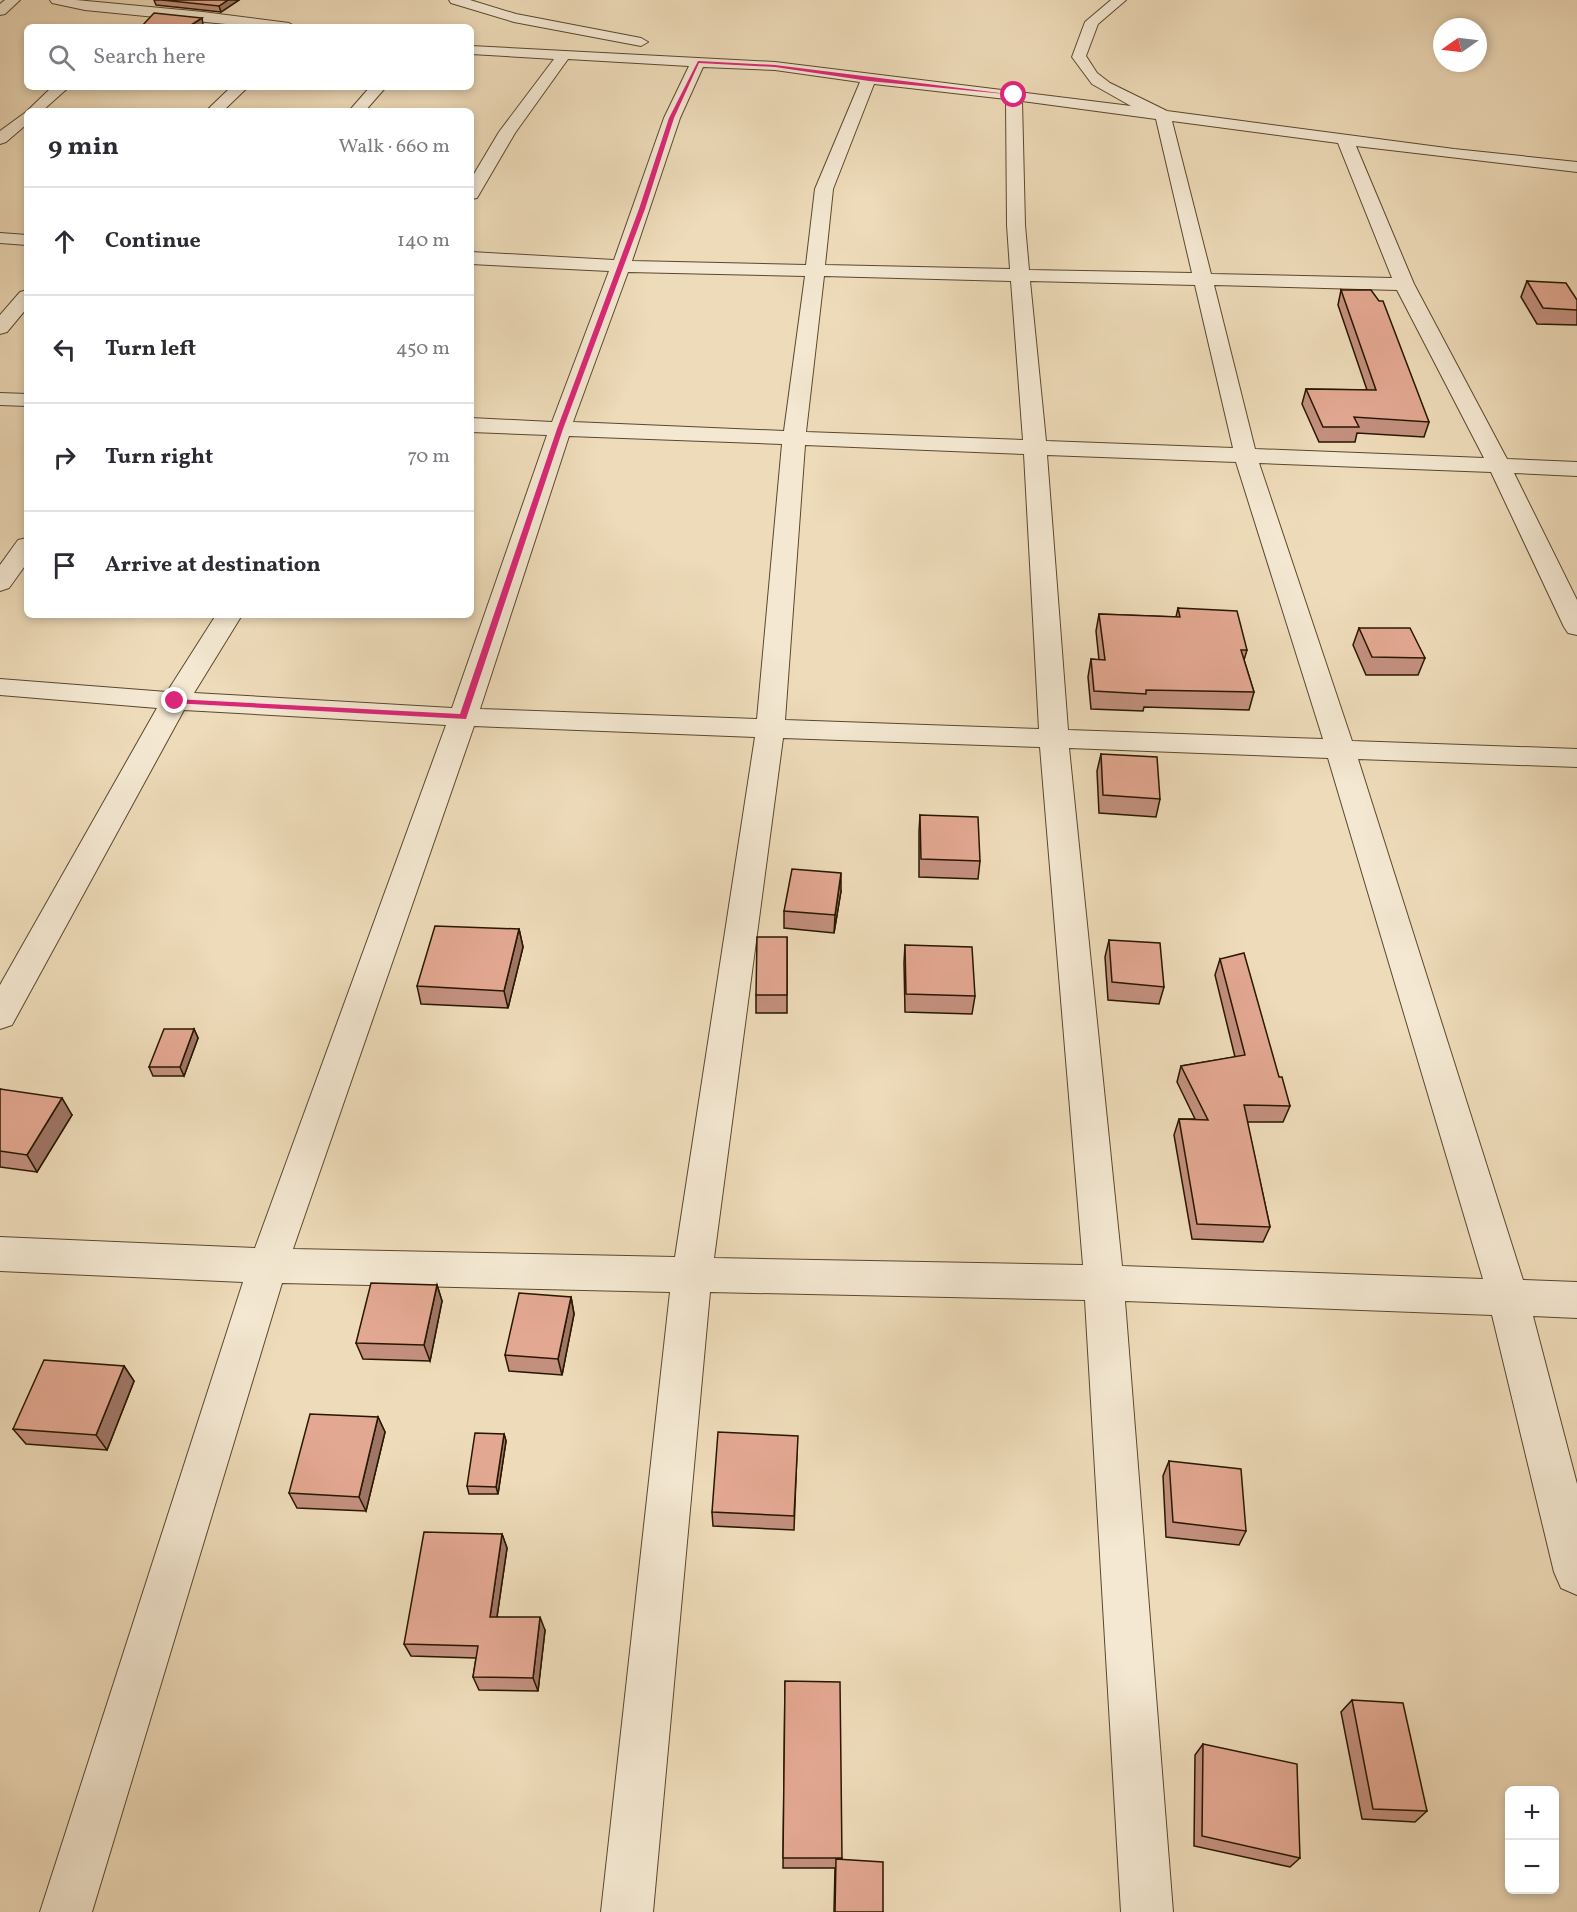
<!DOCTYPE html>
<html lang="en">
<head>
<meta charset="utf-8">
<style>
	body { margin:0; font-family:Vollkorn,serif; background:#f7f7f7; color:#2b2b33 }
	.controls { position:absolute; right:18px; bottom:18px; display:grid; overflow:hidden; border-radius:9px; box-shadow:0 3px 9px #0003 }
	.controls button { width:54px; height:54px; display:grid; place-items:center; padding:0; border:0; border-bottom:2px solid #e1e1e2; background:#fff; color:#2b2b33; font:30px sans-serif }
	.compass { position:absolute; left:1433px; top:18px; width:54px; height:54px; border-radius:50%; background:#fff; box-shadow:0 3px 9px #0003; rotate:256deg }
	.stop { position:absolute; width:18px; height:18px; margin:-14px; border:4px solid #db2777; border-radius:50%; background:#fff }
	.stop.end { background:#db2777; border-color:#fff; box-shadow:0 2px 6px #0008 }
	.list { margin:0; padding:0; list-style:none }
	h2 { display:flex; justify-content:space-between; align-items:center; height:78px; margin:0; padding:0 24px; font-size:26px }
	h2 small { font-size:20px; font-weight:400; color:#7c7c81 }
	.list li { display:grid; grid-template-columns:39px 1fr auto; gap:18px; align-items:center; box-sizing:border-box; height:108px; padding:0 24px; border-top:2px solid #e1e1e2 }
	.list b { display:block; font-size:22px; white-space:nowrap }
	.list em { font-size:20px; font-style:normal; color:#7c7c81 }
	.icon { flex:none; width:33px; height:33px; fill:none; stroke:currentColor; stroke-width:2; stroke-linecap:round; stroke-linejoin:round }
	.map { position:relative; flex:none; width:1577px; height:1912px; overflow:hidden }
	.search { position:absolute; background:#fff; box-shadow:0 3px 9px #0003; left:24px; top:24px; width:450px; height:66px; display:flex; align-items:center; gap:15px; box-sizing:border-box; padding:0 21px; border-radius:9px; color:#7c7c81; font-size:22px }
	.panel { position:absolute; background:#fff; box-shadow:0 3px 9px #0003; left:24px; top:108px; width:450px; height:510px; border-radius:9px }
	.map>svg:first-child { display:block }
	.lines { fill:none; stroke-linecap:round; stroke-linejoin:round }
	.street-casing { stroke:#5a482e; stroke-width:2 }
	.street { fill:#f4e8d2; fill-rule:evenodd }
	.wall { fill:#c3907e; stroke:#281700; stroke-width:1.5 }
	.shaded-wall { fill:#9f7666; stroke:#281700; stroke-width:1.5 }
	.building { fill:#e3a892; stroke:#281700; stroke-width:1.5 }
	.route { fill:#db2777 }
</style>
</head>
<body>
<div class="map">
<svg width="1577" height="1912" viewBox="0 0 1577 1912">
	<rect width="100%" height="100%" fill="#eedbb9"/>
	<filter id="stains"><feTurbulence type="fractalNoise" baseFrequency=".00333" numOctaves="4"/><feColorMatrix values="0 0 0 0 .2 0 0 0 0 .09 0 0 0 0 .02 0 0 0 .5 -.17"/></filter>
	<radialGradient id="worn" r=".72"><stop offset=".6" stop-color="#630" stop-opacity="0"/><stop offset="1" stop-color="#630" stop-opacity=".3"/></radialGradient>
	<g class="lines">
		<defs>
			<path id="street" d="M 5,0 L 20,0 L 5,14 L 0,15 L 0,4 Z
				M 50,0 L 76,0 L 203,12 L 289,23 L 296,27 L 257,27 L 85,10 L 52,3 Z
				M 449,0 L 470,0 L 516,14 L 641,38 L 648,42 L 641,46 L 514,22 L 451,3 Z
				M 1111,0 L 1126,0 L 1098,24 L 1086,56 L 1097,73 L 1110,83 L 1167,111 L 1454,149 L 1577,162 L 1577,172 L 1356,146 L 1414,284 L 1507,459 L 1577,462 L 1577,476 L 1514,473 L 1577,600 L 1577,635 L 1568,633 L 1564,627 L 1491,472 L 1259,463 L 1352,741 L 1577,749 L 1577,767 L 1358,759 L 1523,1280 L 1577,1282 L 1577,1318 L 1533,1316 L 1577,1484 L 1577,1595 L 1561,1588 L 1554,1572 L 1492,1315 L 1125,1301 L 1173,1912 L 1121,1912 L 1085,1300 L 710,1292 L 653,1912 L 601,1912 L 670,1292 L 282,1283 L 92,1912 L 40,1912 L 243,1282 L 0,1271 L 0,1237 L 255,1248 L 446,725 L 184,710 L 12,1025 L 0,1029 L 0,985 L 157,708 L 0,695 L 0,679 L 167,692 L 216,615 L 242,615 L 194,693 L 452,708 L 547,435 L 471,432 L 471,418 L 552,422 L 609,271 L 471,264 L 471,252 L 614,260 L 664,118 L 689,66 L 568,59 L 515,133 L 477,198 L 471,199 L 471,179 L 499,132 L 554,59 L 471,54 L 471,46 L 775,62 L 1131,106 L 1092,84 L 1072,57 L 1085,22 ZM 703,67 L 775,70 L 860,82 L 815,189 L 806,265 L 632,261 L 680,118 ZM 874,84 L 1006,99 L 1007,225 L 1010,269 L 825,265 L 833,189 ZM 1022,101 L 1156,119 L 1192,273 L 1029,270 L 1025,225 ZM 1172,121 L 1338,143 L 1392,278 L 1211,274 ZM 628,272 L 805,276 L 784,431 L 573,422 ZM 824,276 L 1011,281 L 1023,440 L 806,432 ZM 1030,281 L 1195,285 L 1233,448 L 1046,441 ZM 1214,285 L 1397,290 L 1484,458 L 1255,449 ZM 569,436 L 782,444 L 757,719 L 480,709 ZM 805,445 L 1024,454 L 1039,729 L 785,720 ZM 1047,455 L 1236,462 L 1323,739 L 1068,730 ZM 474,726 L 755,737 L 675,1257 L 293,1249 ZM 783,738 L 1040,747 L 1083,1265 L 714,1258 ZM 1069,748 L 1328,758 L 1483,1279 L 1122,1266 Z
				M 52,87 L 69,87 L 42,111 L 27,111 L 27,124 L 6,142 L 0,144 L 0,131 L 26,112 Z
				M 231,87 L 248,87 L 223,111 L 206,111 Z
				M 370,87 L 386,87 L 365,111 L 349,111 Z
				M 0,233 L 27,235 L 27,245 L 0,243 Z
				M 27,290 L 27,308 L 7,332 L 0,334 L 0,315 L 20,292 Z
				M 0,393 L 27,394 L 27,406 L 0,405 Z
				M 27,538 L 27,563 L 9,588 L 0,591 L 0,565 L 18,540 Z"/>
		</defs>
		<use href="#street" class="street-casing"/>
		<use href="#street" class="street"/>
	</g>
	<path class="wall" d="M 154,0 L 239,0 L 221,12 L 156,5 Z
		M 1527,281 L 1577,300 L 1577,325 L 1537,324 L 1521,297 Z
		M 1341,290 L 1429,422 L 1424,437 L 1357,433 L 1355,442 L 1319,442 L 1302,404 L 1306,389 L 1367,390 L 1338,305 Z
		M 1178,608 L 1247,650 L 1244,660 L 1254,692 L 1249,710 L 1144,707 L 1143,711 L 1091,709 L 1088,677 L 1091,659 L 1099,660 L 1096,631 L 1099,614 L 1176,617 Z
		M 1359,628 L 1425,658 L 1418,675 L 1366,675 L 1353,645 Z
		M 1101,754 L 1160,799 L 1156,817 L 1099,813 L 1097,771 Z
		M 920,815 L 980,861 L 978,879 L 919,877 L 919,832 Z
		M 841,891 L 834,933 L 784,928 L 784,911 Z
		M 519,929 L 523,947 L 508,1008 L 421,1004 L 417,986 Z
		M 787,937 L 787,1013 L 756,1013 L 756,995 Z
		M 1109,940 L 1164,987 L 1159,1004 L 1108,1000 L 1105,957 Z
		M 905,945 L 975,996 L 972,1014 L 905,1012 L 904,963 Z
		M 1220,959 L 1279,1077 L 1290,1106 L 1283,1122 L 1247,1122 L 1270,1227 L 1263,1242 L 1192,1239 L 1174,1135 L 1179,1119 L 1195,1119 L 1177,1082 L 1181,1066 L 1235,1057 L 1215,975 Z
		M 194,1029 L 198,1038 L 184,1076 L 153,1076 L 149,1067 Z
		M 0,1089 L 72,1115 L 37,1172 L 0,1167 Z
		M 437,1285 L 442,1301 L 430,1361 L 363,1359 L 356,1343 Z
		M 571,1297 L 574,1314 L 562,1375 L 509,1371 L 505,1355 Z
		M 124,1366 L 134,1381 L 107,1450 L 26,1444 L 13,1429 Z
		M 378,1417 L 385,1432 L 366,1511 L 297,1508 L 289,1493 Z
		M 504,1434 L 506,1441 L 498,1494 L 469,1494 L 467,1486 Z
		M 797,1451 L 794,1530 L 713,1526 L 712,1512 Z
		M 1169,1461 L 1246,1531 L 1239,1545 L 1166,1537 L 1163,1476 Z
		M 502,1534 L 507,1548 L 497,1617 L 545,1630 L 538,1691 L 479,1690 L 473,1677 L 476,1658 L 411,1656 L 404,1644 Z
		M 785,1681 L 842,1859 L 883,1912 L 834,1912 L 835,1868 L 783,1868 Z
		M 1352,1700 L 1427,1811 L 1415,1822 L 1362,1819 L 1341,1712 Z
		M 1203,1744 L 1300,1858 L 1290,1867 L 1194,1846 L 1195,1755 Z"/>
	<path class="shaded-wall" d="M 228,0 L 239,0 L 221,12 L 219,6 Z
		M 202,18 L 203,24 L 199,27 L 188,27 Z
		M 841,873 L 841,891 L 834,933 L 835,915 Z
		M 519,929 L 523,947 L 508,1008 L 504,991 Z
		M 194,1029 L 198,1038 L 184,1076 L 180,1067 Z
		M 62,1098 L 72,1115 L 37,1172 L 27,1155 Z
		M 437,1285 L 442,1301 L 430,1361 L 424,1345 Z
		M 571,1297 L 574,1314 L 562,1375 L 558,1359 Z
		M 124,1366 L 134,1381 L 107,1450 L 96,1435 Z
		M 378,1417 L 385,1432 L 366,1511 L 359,1497 Z
		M 504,1434 L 506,1441 L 498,1494 L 496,1487 Z
		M 502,1534 L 507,1548 L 495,1630 L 490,1617 Z
		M 540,1617 L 545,1630 L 538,1691 L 533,1678 Z"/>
	<path class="building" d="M 162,0 L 228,0 L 219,6 Z
		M 154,13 L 202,18 L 188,27 L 141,27 Z
		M 1527,281 L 1566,283 L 1577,300 L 1577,310 L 1543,308 Z
		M 1341,290 L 1371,290 L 1379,301 L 1383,301 L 1429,422 L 1354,417 L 1359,427 L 1323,427 L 1306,389 L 1376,390 Z
		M 1178,608 L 1237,611 L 1247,650 L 1241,650 L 1254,692 L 1146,690 L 1146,694 L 1094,691 L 1091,659 L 1105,660 L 1099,614 L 1180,617 Z
		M 1359,628 L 1410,628 L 1425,658 L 1372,657 Z
		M 1101,754 L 1157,757 L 1160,799 L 1103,795 Z
		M 920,815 L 978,817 L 980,861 L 921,859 Z
		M 792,869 L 841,873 L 835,915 L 784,911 Z
		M 435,926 L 519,929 L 504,991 L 417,986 Z
		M 757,937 L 787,937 L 787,995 L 756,995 Z
		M 1109,940 L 1160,943 L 1164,987 L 1112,982 Z
		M 905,945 L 972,947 L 975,996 L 906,994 Z
		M 1244,953 L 1279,1077 L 1282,1077 L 1290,1106 L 1244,1105 L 1270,1227 L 1197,1224 L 1179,1119 L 1208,1120 L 1181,1066 L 1245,1055 L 1220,959 Z
		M 164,1029 L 194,1029 L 180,1067 L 149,1067 Z
		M 0,1089 L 62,1098 L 27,1155 L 0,1151 Z
		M 371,1283 L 437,1285 L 424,1345 L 356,1343 Z
		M 519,1293 L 571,1297 L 558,1359 L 505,1355 Z
		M 44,1360 L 124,1366 L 96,1435 L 13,1429 Z
		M 310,1414 L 378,1417 L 359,1497 L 289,1493 Z
		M 718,1432 L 798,1436 L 794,1516 L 712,1512 Z
		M 475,1433 L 504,1434 L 496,1487 L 467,1486 Z
		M 1169,1461 L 1241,1469 L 1246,1531 L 1173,1522 Z
		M 424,1532 L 502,1534 L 490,1617 L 540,1617 L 533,1678 L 473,1677 L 478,1646 L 404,1644 Z
		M 785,1681 L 840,1682 L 842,1858 L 783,1858 Z
		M 1352,1700 L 1403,1703 L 1427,1811 L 1373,1809 Z
		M 1203,1744 L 1297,1764 L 1300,1858 L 1202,1836 Z
		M 836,1859 L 883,1862 L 883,1912 L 835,1912 Z"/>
	<path class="route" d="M 698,61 L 775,65 L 1016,95 L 869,81 L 775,67 L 699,63 L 674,118 L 645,209 L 563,429 L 466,719 L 172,703 L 171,701 L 175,699 L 460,714 L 557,429 L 639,209 L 669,118 Z"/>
	<rect width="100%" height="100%" filter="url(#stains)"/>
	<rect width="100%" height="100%" fill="url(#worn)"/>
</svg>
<div class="controls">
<button>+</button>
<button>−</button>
</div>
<svg class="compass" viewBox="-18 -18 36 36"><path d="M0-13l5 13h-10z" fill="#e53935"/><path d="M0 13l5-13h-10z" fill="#7c7c81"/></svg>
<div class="stop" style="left:1014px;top:95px"></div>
<div class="stop end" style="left:175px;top:701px"></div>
<div class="search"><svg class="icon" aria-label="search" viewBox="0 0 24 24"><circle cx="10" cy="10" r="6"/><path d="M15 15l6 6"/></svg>Search here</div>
<section class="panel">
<h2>9 min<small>Walk · 660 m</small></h2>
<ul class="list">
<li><svg class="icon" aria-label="ahead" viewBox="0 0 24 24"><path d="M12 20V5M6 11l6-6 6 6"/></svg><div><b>Continue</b></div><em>140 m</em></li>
<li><svg class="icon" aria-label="left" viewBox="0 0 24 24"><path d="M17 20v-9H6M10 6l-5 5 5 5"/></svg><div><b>Turn left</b></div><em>450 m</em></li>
<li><svg class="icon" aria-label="right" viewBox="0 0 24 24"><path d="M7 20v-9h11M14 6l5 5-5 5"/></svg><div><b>Turn right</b></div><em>70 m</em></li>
<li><svg class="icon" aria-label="arrive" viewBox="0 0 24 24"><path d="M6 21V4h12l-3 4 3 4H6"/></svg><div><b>Arrive at destination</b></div></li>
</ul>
</section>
</div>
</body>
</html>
